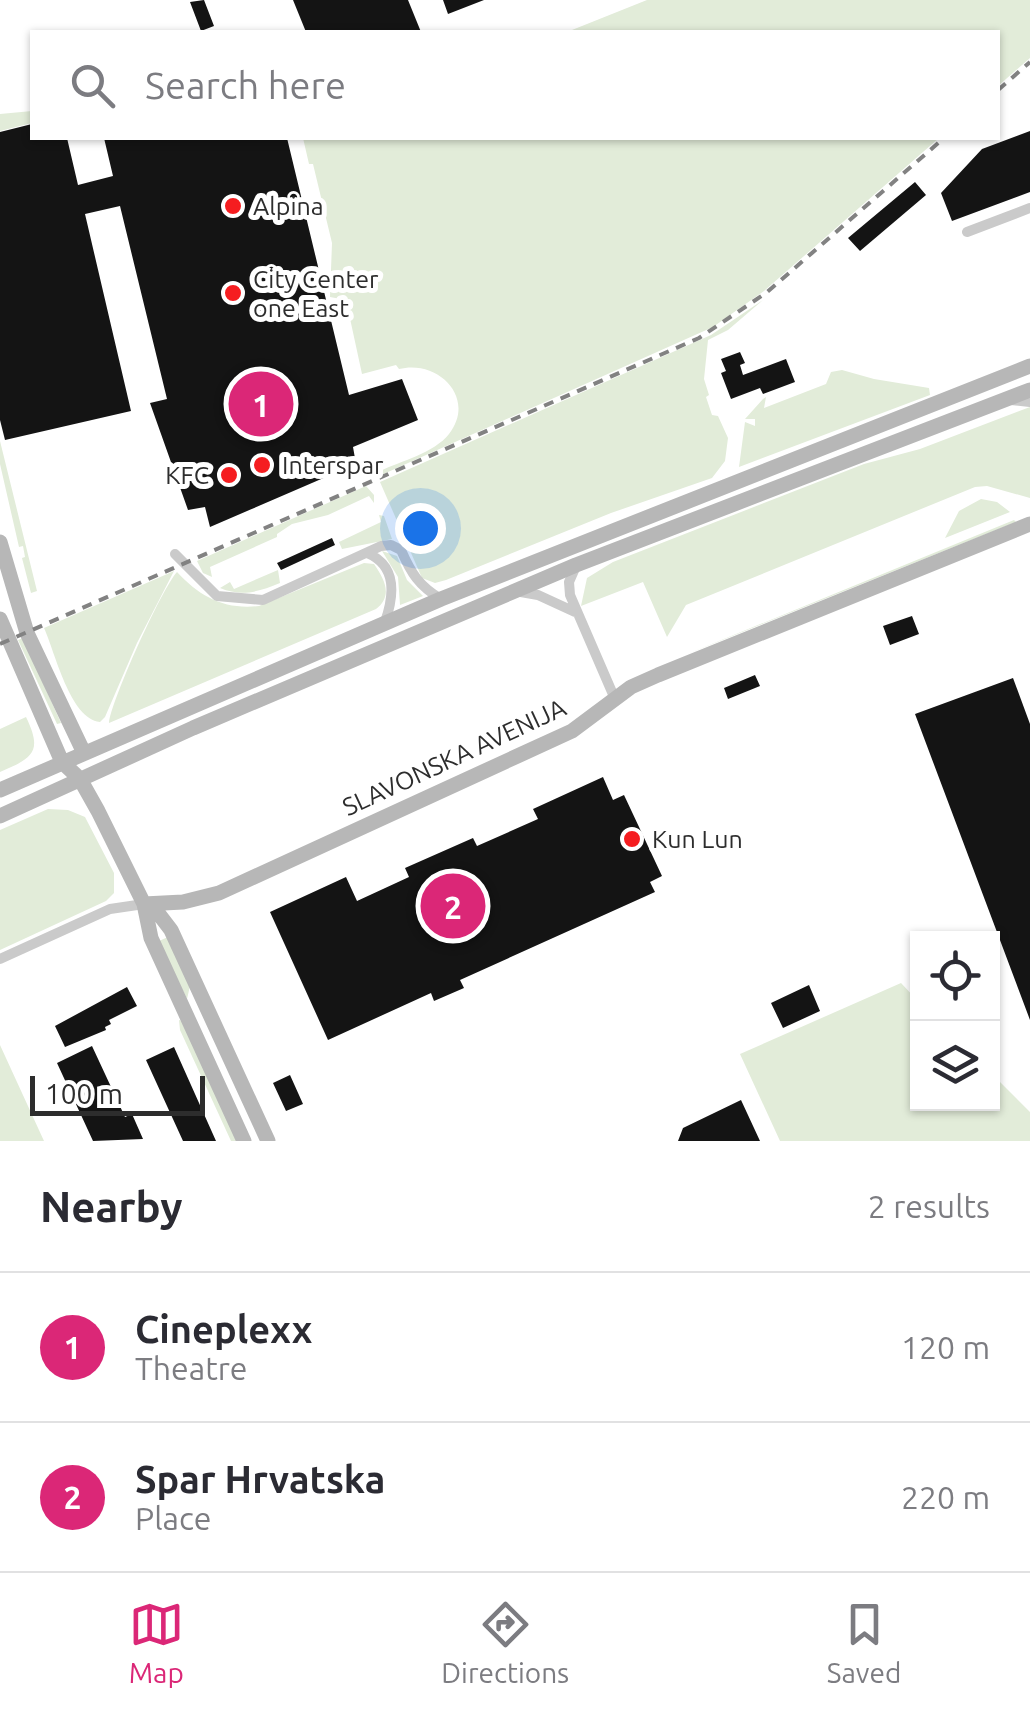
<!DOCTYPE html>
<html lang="en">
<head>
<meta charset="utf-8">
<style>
	body { margin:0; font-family:Ubuntu,sans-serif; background:#f7f7f7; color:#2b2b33 }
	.controls { position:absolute; right:30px; bottom:30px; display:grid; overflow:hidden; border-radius:0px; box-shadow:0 2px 8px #0004 }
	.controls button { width:90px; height:90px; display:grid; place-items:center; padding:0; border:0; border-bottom:2px solid #e1e1e2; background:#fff; color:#2b2b33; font:50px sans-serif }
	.scale { position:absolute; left:30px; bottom:25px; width:175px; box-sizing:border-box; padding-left:10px; border:5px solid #2d2d2d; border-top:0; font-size:28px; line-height:35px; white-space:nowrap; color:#2d2d2d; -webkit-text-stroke:8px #fff; paint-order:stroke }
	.you { position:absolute; left:420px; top:528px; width:35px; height:35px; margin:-25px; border:8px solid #fff; border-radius:50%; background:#1a73e8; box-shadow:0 0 0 15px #1a73e833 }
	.badge { display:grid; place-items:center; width:65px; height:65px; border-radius:50%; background:#db2777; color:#fff; font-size:32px; font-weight:700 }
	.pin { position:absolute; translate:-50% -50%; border:5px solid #fff; box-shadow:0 2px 10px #0006 }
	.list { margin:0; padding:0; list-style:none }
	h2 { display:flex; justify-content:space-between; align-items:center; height:130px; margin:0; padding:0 40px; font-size:42px }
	h2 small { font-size:32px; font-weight:400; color:#7c7c81 }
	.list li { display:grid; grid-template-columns:65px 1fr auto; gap:30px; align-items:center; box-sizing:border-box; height:150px; padding:0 40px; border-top:2px solid #e1e1e2 }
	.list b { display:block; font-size:38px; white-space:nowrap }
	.list p { margin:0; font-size:32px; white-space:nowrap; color:#7c7c81 }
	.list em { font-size:32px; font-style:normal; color:#7c7c81 }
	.icon { flex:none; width:55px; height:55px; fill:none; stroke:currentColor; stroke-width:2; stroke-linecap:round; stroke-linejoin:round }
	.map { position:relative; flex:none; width:1030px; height:1141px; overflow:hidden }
	.search { position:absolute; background:#fff; box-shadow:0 2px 8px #0004; left:30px; right:30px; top:30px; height:110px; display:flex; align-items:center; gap:25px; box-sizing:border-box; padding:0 35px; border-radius:0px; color:#7c7c81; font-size:38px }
	.sheet { height:430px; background:#fff }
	nav { display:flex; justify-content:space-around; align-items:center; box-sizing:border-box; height:140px; border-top:2px solid #e1e1e2; background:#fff; font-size:28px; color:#7c7c81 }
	nav a { display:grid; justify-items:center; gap:5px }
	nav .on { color:#db2777 }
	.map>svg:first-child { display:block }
	.green { fill:#e2ecd9 }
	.building { fill:#141414 }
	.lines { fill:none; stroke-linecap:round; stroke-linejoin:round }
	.street { stroke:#cacaca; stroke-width:10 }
	.secondary { stroke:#b7b7b7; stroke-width:15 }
	.rail { stroke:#828282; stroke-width:4; stroke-dasharray:10 8; stroke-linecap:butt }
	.poi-dot { fill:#f51d20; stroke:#fff; stroke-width:4 }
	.labels { text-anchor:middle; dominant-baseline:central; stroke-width:10; stroke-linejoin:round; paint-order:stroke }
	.poi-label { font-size:25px; fill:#2d2d2d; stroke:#fff; text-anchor:start }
	.street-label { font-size:25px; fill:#2d2d2d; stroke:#fff }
</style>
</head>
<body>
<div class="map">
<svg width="1030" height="1141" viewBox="0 0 1030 1141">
	<rect width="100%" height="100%" fill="#fff"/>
	<path class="green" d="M 647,0 L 1030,0 L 1030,58 L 998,86 L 998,32 L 567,32 Z
		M 32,111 L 32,123 L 0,131 L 0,114 Z
		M 303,138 L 939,138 L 764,291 L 713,327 L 379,476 L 380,471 C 401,461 434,453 449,434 C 477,398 438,359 399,369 L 396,365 L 362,374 L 346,300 L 330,297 L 332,243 L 313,164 L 309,164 Z
		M 763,300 L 728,330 L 708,340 L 704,379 L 709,395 L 706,397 L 712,415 L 718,416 L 728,438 L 725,461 L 712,478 L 611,513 L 446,580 L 435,583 L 422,578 L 380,482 L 711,335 Z
		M 842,370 L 874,379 L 929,388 L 930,395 L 739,467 L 745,422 L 755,426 L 755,419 L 745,419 L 763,399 L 766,397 L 764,408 L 826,384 L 831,372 Z
		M 1030,407 L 1030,498 L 987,486 L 975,487 L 686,605 L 667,637 L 643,582 L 581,606 L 587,578 L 613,562 L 864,464 L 920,449 Z
		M 0,441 L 37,591 L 31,593 L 22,558 L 25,557 L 23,546 L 19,547 L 0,464 Z
		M 366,486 L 374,495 L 374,503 L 369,496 L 328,515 L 292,524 L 277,534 L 277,537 L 210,567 L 212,577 L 203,573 L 197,561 Z
		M 981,499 L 997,502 L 1010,512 L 945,538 L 959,511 Z
		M 379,515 L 384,516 L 392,539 L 342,549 L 339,542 L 381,522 Z
		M 1014,520 L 1016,522 L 685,655 Z
		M 382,551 L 397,556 L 407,580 L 423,596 L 400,605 L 398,577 Z
		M 364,563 L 374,564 C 385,580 393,596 376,609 L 109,723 C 111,701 162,588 177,572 C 200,597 225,610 259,606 Z
		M 278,570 L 280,583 C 258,592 242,597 220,588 L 230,582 L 234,589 Z
		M 174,571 L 137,643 L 105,717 L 100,722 C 70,719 55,652 44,628 Z
		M 23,638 L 61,723 L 57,724 L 18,640 Z
		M 26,717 C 43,752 33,758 0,772 L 0,729 Z
		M 48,809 L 68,810 L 85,817 L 114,873 L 114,893 L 106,901 L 0,950 L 0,830 Z
		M 168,937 L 190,986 L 187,999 L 159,941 Z
		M 901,983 L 917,1000 L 918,1104 L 992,1104 L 993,1075 L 1030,1112 L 1030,1141 L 780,1141 L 740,1054 Z
		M 179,1020 L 182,1021 L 237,1141 L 231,1141 L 180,1030 Z
		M 0,1045 L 44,1141 L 0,1141 Z"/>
	<path class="building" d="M 204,0 L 214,26 L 201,31 L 190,2 Z
		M 293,0 L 408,0 L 421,32 L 306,32 Z
		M 443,0 L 484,0 L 448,14 Z
		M 32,124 L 32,138 L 67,138 L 78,185 L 113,176 L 104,138 L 287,138 L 349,395 L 402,379 L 418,420 L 353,447 L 356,464 L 210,527 L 205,507 L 188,510 L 150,403 L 167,399 L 120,206 L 85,214 L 131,411 L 5,440 L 0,420 L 0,132 Z
		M 1030,131 L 1030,192 L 952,221 L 941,193 L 982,149 Z
		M 915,182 L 926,195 L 860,251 L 848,238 Z
		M 740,352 L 745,363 L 740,365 L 743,375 L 786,359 L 795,382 L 763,394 L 760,388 L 731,399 L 721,373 L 726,371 L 721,359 Z
		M 332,538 L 335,545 L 281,570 L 277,563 Z
		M 912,616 L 919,634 L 890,645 L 883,626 Z
		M 755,675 L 760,686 L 728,699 L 724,688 Z
		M 1013,678 L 1030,724 L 1030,1020 L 915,714 Z
		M 603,777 L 613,800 L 624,795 L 662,876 L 650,882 L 655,892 L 460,980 L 464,988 L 434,1001 L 431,993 L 328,1040 L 270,912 L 346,877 L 357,901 L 409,877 L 405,868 L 473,838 L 477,846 L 538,819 L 533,809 Z
		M 809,985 L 820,1011 L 783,1028 L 771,1003 Z
		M 127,987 L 137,1006 L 109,1020 L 111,1024 L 105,1027 L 106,1030 L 65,1047 L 55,1026 Z
		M 92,1046 L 125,1117 L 132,1114 L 143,1139 L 93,1141 L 57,1063 Z
		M 174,1047 L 216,1141 L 183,1141 L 146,1060 Z
		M 290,1075 L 303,1104 L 286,1111 L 273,1083 Z
		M 741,1100 L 760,1141 L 678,1141 L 683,1128 Z"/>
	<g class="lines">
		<path class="street" d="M 967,232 L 1030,208
			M 1011,400 L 1030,402
			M 367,553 C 398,566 394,596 385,622
			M 175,554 L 217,596 L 263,600 L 381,546 L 391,545 L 401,550 C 411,573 419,586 441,599
			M 576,566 L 569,582 L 570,595 L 615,699
			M 515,591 L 538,595 L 575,612
			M 0,959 L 110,909 L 144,904"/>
		<path class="secondary" d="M 0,542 L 27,633 L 84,753
			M 0,619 L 62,762 L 80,779 L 98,811 L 144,904 L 151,938 L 244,1141
			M 0,790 L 441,599 L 1030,366
			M 0,816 L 193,728 L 576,565 L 1030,390
			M 144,904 L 183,902 L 219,893 L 572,731 L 631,687 L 658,675 L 1030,524
			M 144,904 L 158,913 L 171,930 L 268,1141"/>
		<path class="rail" d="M 998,90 L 1030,62
			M 0,644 L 699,338 L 766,293 L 944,138"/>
	</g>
	<g class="poi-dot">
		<circle cx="233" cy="206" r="10"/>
		<circle cx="233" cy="293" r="10"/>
		<circle cx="262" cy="465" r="10"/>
		<circle cx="229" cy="475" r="10"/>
		<circle cx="632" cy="839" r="10"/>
	</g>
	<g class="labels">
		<g class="poi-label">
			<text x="253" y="206">Alpina</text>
			<text x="253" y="279">City Center<tspan x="253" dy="29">one East</tspan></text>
			<text x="282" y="465">Interspar</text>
			<text x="209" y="475" text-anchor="end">KFC</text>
			<text x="652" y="839">Kun Lun</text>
		</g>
		<g class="street-label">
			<text transform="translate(454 757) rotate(-25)">SLAVONSKA AVENIJA</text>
		</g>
	</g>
</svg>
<div class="controls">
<button><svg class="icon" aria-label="locate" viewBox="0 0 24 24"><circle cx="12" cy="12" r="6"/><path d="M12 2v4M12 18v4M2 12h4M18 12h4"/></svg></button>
<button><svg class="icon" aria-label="layers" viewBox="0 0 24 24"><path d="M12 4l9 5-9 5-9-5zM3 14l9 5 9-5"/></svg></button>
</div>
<div class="scale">100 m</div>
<div class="you"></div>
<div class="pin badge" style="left:261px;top:404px">1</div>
<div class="pin badge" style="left:453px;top:906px">2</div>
<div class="search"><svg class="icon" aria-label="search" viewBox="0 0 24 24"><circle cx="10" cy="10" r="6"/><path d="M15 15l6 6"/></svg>Search here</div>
</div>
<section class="sheet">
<h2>Nearby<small>2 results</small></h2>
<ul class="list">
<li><span class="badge">1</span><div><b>Cineplexx</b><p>Theatre</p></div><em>120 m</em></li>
<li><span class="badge">2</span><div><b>Spar Hrvatska</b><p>Place</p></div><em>220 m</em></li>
</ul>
</section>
<nav>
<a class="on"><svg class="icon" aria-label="map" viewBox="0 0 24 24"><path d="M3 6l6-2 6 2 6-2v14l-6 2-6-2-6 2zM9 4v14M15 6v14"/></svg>Map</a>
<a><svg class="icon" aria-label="directions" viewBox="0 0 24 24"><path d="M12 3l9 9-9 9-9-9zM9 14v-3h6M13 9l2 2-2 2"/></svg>Directions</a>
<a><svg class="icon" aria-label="saved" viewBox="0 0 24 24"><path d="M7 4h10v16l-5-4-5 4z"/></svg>Saved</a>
</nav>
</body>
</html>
